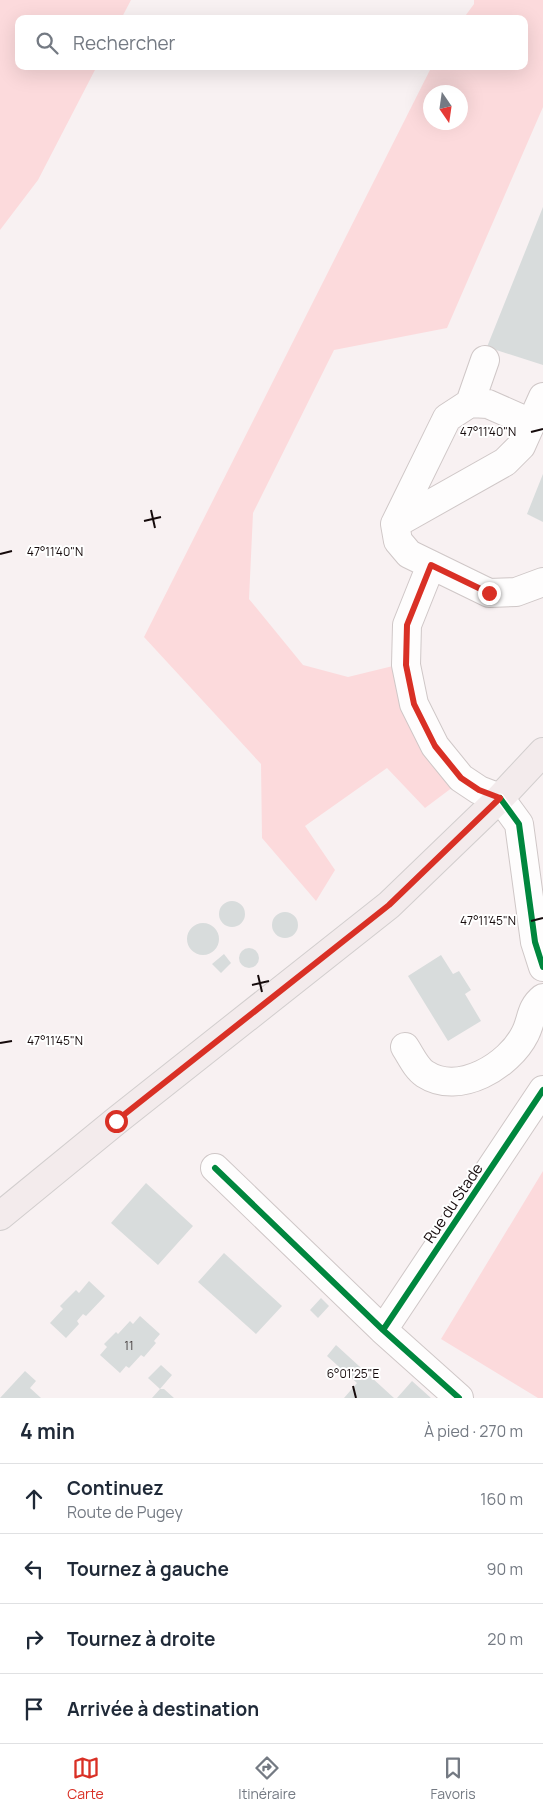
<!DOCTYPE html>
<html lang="fr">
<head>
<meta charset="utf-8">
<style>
	body { margin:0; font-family:Manrope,sans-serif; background:#f2f2f3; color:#1f2937 }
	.compass { position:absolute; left:423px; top:85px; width:45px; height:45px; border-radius:50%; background:#fff; box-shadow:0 5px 20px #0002; rotate:167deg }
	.stop { position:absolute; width:15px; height:15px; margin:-11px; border:4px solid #d93025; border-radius:50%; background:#fff }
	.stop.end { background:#d93025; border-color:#fff; box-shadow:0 1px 5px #0008 }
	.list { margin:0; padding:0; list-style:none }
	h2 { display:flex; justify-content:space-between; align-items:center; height:65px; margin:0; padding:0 20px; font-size:21px }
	h2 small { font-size:16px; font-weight:400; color:#747a83 }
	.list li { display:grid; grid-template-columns:32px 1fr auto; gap:15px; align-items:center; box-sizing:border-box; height:70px; padding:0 20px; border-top:1px solid #e0e1e3 }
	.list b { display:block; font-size:19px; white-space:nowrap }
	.list p { margin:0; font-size:16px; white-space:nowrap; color:#747a83 }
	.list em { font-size:16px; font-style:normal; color:#747a83 }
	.icon { flex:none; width:28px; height:28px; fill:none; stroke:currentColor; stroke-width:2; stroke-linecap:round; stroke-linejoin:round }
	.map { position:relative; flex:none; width:543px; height:1398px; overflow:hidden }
	.search { position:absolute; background:#fff; box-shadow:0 5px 20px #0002; left:15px; right:15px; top:15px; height:55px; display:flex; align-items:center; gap:12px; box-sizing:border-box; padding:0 18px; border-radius:10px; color:#747a83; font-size:19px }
	.sheet { height:345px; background:#fff }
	nav { display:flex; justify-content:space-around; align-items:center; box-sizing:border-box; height:70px; border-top:1px solid #e0e1e3; background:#fff; font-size:14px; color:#747a83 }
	nav a { display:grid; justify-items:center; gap:2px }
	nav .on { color:#d93025 }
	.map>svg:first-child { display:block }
	.green { fill:#fcdadc; fill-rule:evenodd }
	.building { fill:#d8dcdc }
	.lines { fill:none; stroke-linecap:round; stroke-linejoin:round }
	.minor-casing { stroke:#cfc7c7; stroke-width:30 }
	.major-casing { stroke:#d2cece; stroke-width:30 }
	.minor { stroke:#fefdfd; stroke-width:28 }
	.major { stroke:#f3ebec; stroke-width:28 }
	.cycleway-casing { stroke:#fff; stroke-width:9 }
	.cycleway { stroke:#00873e; stroke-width:6 }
	.route { stroke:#d93025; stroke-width:6 }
	.ticks { fill:none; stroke:#150a0b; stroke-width:2 }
	.labels { text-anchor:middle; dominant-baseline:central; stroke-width:4; stroke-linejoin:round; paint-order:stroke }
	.number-label { font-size:12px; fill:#474040 }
	.street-label { font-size:15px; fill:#150a0b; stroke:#fff }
	.ticks-label { font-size:12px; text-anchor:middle; fill:#150a0b; stroke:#fff; stroke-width:4; stroke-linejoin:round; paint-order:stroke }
</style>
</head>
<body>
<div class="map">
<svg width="543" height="1398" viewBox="0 0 543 1398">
	<rect width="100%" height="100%" fill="#f8f1f2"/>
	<path class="green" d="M 0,0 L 131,0 L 121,19 L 19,19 L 19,66 L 97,66 L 38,180 L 0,230 Z
		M 474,0 L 543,0 L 543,107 L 447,328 L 334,350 L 253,513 L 249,599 L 303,665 L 348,677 L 397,665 L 453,787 L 425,808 L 387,768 L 305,826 L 335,870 L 316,901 L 262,838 L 261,764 L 144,637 L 432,66 L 524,66 L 524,19 L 463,19 L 474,4 ZM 430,92 L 460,92 L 460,122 L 430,122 Z
		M 543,1171 L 543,1398 L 538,1398 L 441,1339 Z"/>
	<path class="building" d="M 543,207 L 543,365 L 487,347 Z
		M 543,474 L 543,522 L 527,514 Z
		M219 914a13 13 0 1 1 26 0a13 13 0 1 1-26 0Z
		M272 925a13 13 0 1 1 26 0a13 13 0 1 1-26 0Z
		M187 939a16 16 0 1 1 32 0a16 16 0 1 1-32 0Z
		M239 958a10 10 0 1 1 20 0a10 10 0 1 1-20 0Z
		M 224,954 L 231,963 L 221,973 L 212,964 Z
		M 441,955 L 453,974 L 459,971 L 471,990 L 465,994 L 481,1021 L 448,1041 L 408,976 Z
		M 146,1183 L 193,1226 L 158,1265 L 111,1223 Z
		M 224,1253 L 282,1306 L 256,1334 L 198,1282 Z
		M 89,1281 L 105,1296 L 86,1316 L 83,1314 L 77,1321 L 79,1324 L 66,1338 L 50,1323 L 63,1309 L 60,1306 L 76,1290 L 79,1293 Z
		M 321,1298 L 329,1306 L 318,1318 L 310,1310 Z
		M 140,1316 L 160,1334 L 154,1341 L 156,1343 L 144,1357 L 141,1355 L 129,1368 L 126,1366 L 120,1373 L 100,1355 L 107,1347 L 104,1344 L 116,1332 L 118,1334 L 130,1321 L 133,1324 Z
		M 336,1345 L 394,1398 L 344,1398 L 357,1383 L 327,1356 Z
		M 161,1365 L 172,1375 L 160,1389 L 148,1378 Z
		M 25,1371 L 36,1381 L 30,1388 L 41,1398 L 0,1398 Z
		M 412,1381 L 431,1398 L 397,1398 Z
		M 160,1389 L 164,1389 L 174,1398 L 152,1398 Z"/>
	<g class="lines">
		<defs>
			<path id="minor" d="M 470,403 L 485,360
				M 531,423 L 488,404 L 470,403 L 447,418 L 395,524 L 398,541 L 409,554 L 489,593 L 516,592 L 543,582
				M 395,524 L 505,462 L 521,446 L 543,397
				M 431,565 L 407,625 L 406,665 L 414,704 L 435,746 L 461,778 L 479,790 L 500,798 L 519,824 L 535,942 L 543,967
				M 405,1047 C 411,1056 416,1068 425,1074 C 459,1096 509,1066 525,1034 C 532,1021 530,1008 543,998
				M 215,1168 L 383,1330
				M 459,1398 L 383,1330 L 543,1090"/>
			<path id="major" d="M 0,1216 L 116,1121 L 389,905 L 500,798 L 543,752"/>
		</defs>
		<use href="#minor" class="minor-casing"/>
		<use href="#major" class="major-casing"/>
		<use href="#minor" class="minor"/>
		<use href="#major" class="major"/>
		<defs>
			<path id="cycleway" d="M 500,798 L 519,824 L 535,942 L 543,967
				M 215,1168 L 383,1330
				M 459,1398 L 383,1330 L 543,1090"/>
		</defs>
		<use href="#cycleway" class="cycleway-casing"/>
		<use href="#cycleway" class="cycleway"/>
	</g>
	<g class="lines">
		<path class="route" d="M 116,1121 L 389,905 L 500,798 L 479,790 L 461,778 L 435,746 L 414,704 L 406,665 L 407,625 L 431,565 L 489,593"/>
	</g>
	<path class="ticks" d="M 531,432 L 543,429M 151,510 L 155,528M 144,521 L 161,517M 0,554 L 12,551M 531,921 L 543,918M 258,975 L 262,992M 252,985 L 269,981M 0,1043 L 12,1041M 353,1386 L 356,1398"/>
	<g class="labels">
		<g class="number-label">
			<text x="129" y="1345">11</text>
		</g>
		<g class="street-label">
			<text transform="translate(453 1203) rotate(-56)">Rue du Stade</text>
		</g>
	</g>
	<g class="ticks-label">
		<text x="488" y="436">47°11'40"N</text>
		<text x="55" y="556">47°11'40"N</text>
		<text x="488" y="925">47°11'45"N</text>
		<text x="55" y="1045">47°11'45"N</text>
		<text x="353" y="1378">6°01'25"E</text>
	</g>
</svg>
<svg class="compass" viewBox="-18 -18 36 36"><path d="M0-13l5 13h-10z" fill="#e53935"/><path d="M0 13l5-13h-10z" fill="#747a83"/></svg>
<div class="stop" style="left:116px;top:1121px"></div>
<div class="stop end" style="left:489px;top:593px"></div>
<div class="search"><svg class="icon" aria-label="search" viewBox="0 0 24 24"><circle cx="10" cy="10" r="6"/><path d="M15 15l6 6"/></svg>Rechercher</div>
</div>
<section class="sheet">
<h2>4 min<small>À pied · 270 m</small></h2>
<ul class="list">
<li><svg class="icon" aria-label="ahead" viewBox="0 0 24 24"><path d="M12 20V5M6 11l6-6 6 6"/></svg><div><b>Continuez</b><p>Route de Pugey</p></div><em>160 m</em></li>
<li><svg class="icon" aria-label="left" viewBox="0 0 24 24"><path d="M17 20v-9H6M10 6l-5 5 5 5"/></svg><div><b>Tournez à gauche</b></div><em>90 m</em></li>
<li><svg class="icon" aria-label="right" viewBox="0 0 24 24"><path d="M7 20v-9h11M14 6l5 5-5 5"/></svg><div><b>Tournez à droite</b></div><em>20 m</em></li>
<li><svg class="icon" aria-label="arrive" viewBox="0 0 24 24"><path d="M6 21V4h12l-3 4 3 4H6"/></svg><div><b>Arrivée à destination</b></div></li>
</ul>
</section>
<nav>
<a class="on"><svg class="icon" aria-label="map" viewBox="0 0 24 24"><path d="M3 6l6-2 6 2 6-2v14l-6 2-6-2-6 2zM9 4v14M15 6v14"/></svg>Carte</a>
<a><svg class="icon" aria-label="directions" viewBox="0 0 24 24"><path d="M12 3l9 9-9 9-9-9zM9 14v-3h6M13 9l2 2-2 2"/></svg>Itinéraire</a>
<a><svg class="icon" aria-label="saved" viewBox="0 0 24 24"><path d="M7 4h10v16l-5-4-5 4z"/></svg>Favoris</a>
</nav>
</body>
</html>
